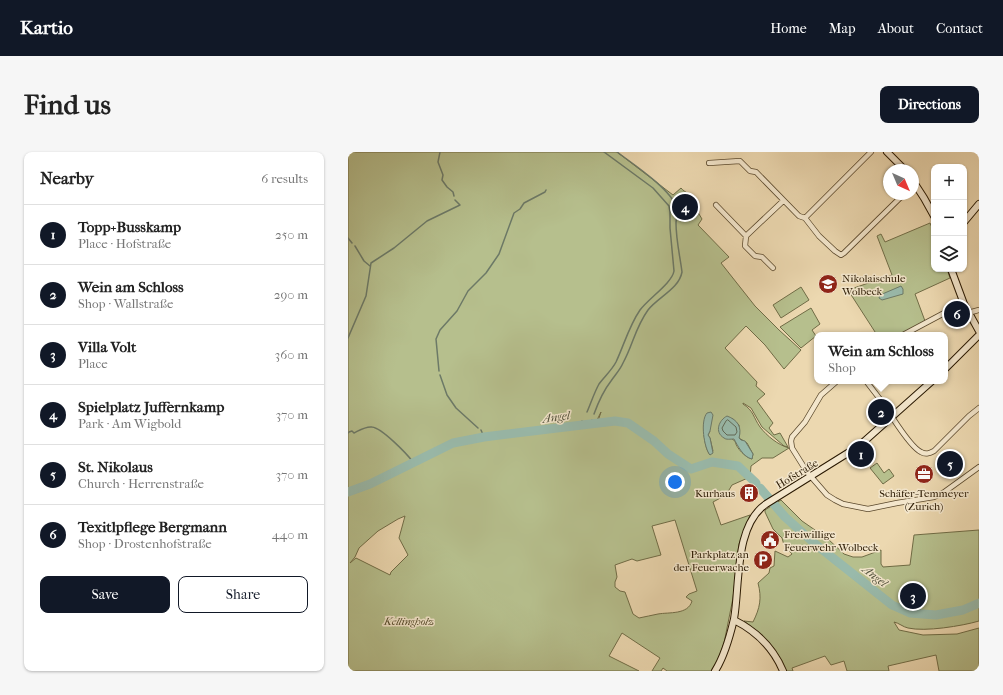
<!DOCTYPE html>
<html lang="en">
<head>
<meta charset="utf-8">
<style>
	body { margin:0; font-family:"IM FELL French Canon",serif; background:#f6f6f6; color:#222 }
	.controls { position:absolute; right:12px; top:12px; display:grid; overflow:hidden; border-radius:8px; box-shadow:0 1px 3px #0004 }
	.controls button { width:36px; height:36px; display:grid; place-items:center; padding:0; border:0; border-bottom:1px solid #e0e0e0; background:#fff; color:#222; font:20px sans-serif }
	.compass { position:absolute; left:535px; top:12px; width:36px; height:36px; border-radius:50%; background:#fff; box-shadow:0 1px 3px #0004; rotate:136deg }
	.you { position:absolute; left:327px; top:330px; width:14px; height:14px; margin:-10px; border:3px solid #fff; border-radius:50%; background:#1a73e8; box-shadow:0 0 0 6px #1a73e833 }
	.badge { display:grid; place-items:center; width:26px; height:26px; border-radius:50%; background:#111827; color:#fff; font-size:13px; font-weight:700 }
	.pin { position:absolute; translate:-50% -50%; border:2px solid #fff; box-shadow:0 1px 4px #0006 }
	.popup { position:absolute; left:466px; top:180px; width:134px; height:52px; box-sizing:border-box; display:grid; place-content:center; border-radius:8px; background:#fff; filter:drop-shadow(0 1px 3px #0005); font-size:13px; white-space:nowrap; color:#767676 }
	.popup b { font-size:15px; color:#222 }
	.popup::after { content:''; position:absolute; left:50%; top:100%; margin-left:-8px; border:8px solid transparent; border-top-color:#fff }
	.list { margin:0; padding:0; list-style:none }
	h2 { display:flex; justify-content:space-between; align-items:center; height:52px; margin:0; padding:0 16px; font-size:17px }
	h2 small { font-size:13px; font-weight:400; color:#767676 }
	.list li { display:grid; grid-template-columns:26px 1fr auto; gap:12px; align-items:center; box-sizing:border-box; height:60px; padding:0 16px; border-top:1px solid #e0e0e0 }
	.list b { display:block; font-size:15px; white-space:nowrap }
	.list p { margin:0; font-size:13px; white-space:nowrap; color:#767676 }
	.list em { font-size:13px; font-style:normal; color:#767676 }
	.actions { display:flex; gap:8px; padding:12px 16px }
	.actions a { flex:1; padding:9px 0; border:1px solid #111827; border-radius:8px; text-align:center; font-size:14px; color:#111827 }
	.actions .main { background:#111827; color:#fff }
	.icon { flex:none; width:22px; height:22px; fill:none; stroke:currentColor; stroke-width:2; stroke-linecap:round; stroke-linejoin:round }
	.map { position:relative; flex:none; width:631px; height:519px; overflow:hidden; border-radius:8px }
	header { display:flex; align-items:center; gap:24px; box-sizing:border-box; height:56px; padding:0 20px; background:#111827; color:#fff }
	header strong { font-size:19px }
	nav { display:flex; gap:22px; margin-inline-start:auto; font-size:14px }
	.intro { display:flex; align-items:center; justify-content:space-between; box-sizing:border-box; height:96px; padding:0 24px }
	h1 { margin:0; font-size:28px }
	.button { padding:10px 18px; border-radius:8px; background:#111827; color:#fff; font-size:14px; font-weight:700 }
	main { display:flex; gap:24px; padding:0 24px }
	aside { flex:1; background:#fff; border-radius:8px; box-shadow:0 1px 3px #0004 }
	.map>svg:first-child { display:block }
	.green { fill:#b6bf8d; stroke:#706c46; fill-rule:evenodd }
	.water { fill:#99baab; stroke:#6c7967 }
	.lines { fill:none; stroke-linecap:round; stroke-linejoin:round }
	.shore { stroke:#616956; stroke-width:1 }
	.stream { stroke:#6c7967; stroke-width:1.5 }
	.river { stroke:#99baab; stroke-width:9 }
	.street-casing { stroke:#5a482c; stroke-width:6 }
	.secondary-casing { stroke:#291800; stroke-width:8 }
	.street { stroke:#f3e6cc; stroke-width:4.5 }
	.secondary { stroke:#f3e6cc; stroke-width:6 }
	.labels { text-anchor:middle; dominant-baseline:central; stroke-width:3; stroke-linejoin:round; paint-order:stroke }
	.poi-label { font-size:11px; fill:#291800; stroke:#f3e6cc; text-anchor:start }
	.street-label { font-size:11px; fill:#291800; stroke:#f3e6cc }
	.park-label { font-size:11px; font-style:italic; fill:#534a2a; stroke:#f3e6cc }
	.water-label { font-size:12px; font-style:italic; fill:#50513c; stroke:#f3e6cc }
</style>
</head>
<body>
<header>
<strong>Kartio</strong>
<nav><a>Home</a><a>Map</a><a>About</a><a>Contact</a></nav>
</header>
<div class="intro"><h1>Find us</h1><a class="button">Directions</a></div>
<main>
<aside>
<h2>Nearby<small>6 results</small></h2>
<ul class="list">
<li><span class="badge">1</span><div><b>Topp+Busskamp</b><p>Place · Hofstraße</p></div><em>250 m</em></li>
<li><span class="badge">2</span><div><b>Wein am Schloss</b><p>Shop · Wallstraße</p></div><em>290 m</em></li>
<li><span class="badge">3</span><div><b>Villa Volt</b><p>Place</p></div><em>360 m</em></li>
<li><span class="badge">4</span><div><b>Spielplatz Juffernkamp</b><p>Park · Am Wigbold</p></div><em>370 m</em></li>
<li><span class="badge">5</span><div><b>St. Nikolaus</b><p>Church · Herrenstraße</p></div><em>370 m</em></li>
<li><span class="badge">6</span><div><b>Texitlpflege Bergmann</b><p>Shop · Drostenhofstraße</p></div><em>440 m</em></li>
</ul>
<div class="actions"><a class="main">Save</a><a>Share</a></div>
</aside>
<div class="map">
<svg width="631" height="519" viewBox="0 0 631 519">
	<rect width="100%" height="100%" fill="#ecd8b0"/>
	<filter id="stains"><feTurbulence type="fractalNoise" baseFrequency=".005" numOctaves="4"/><feColorMatrix values="0 0 0 0 .2 0 0 0 0 .09 0 0 0 0 .02 0 0 0 .5 -.17"/></filter>
	<radialGradient id="worn" r=".72"><stop offset=".6" stop-color="#630" stop-opacity="0"/><stop offset="1" stop-color="#630" stop-opacity=".3"/></radialGradient>
	<path class="green" d="M 0,0 L 269,0 L 325,43 L 333,36 C 337,41 344,42 344,48 L 341,52 L 342,54 L 348,57 L 354,67 L 350,73 L 381,105 L 373,111 L 407,154 L 431,178 L 453,198 L 436,217 L 417,193 L 398,174 L 377,196 L 409,230 L 408,234 L 417,242 L 409,249 L 425,271 L 421,276 L 426,283 L 432,281 L 440,295 L 436,294 L 414,275 L 403,256 L 395,251 L 395,252 C 406,259 405,265 412,275 C 419,284 430,293 441,296 L 425,306 L 414,306 L 403,314 L 402,325 L 384,333 L 378,343 L 365,350 L 373,373 L 402,363 L 391,392 L 385,446 L 376,491 L 370,508 L 364,519 L 319,519 L 315,516 L 313,519 L 304,519 L 312,506 L 274,481 L 261,504 L 291,519 L 0,519 ZM 253,260 L 250,269 L 265,268 L 281,270 L 342,315 L 340,319 C 320,307 292,274 269,272 C 261,272 252,274 244,275 L 248,270 ZM 384,266 L 391,273 L 391,286 L 399,291 L 405,302 L 404,307 C 398,306 388,296 387,289 L 384,287 ZM 362,279 L 360,283 L 362,286 L 365,299 L 362,303 C 358,298 357,290 356,283 ZM 57,364 L 51,386 L 60,403 L 43,420 L 42,423 L 8,406 L 2,411 L 7,405 L 11,396 L 30,379 L 50,367 ZM 327,368 L 349,439 L 341,442 L 338,445 L 344,449 C 340,463 321,460 310,462 C 304,463 297,465 291,466 L 285,462 L 277,440 L 272,439 L 267,435 L 267,430 L 269,425 L 267,413 L 284,407 L 289,409 L 313,403 L 304,374 Z
		M 582,71 L 586,80 L 586,117 L 599,117 L 602,126 L 567,142 L 577,169 L 551,183 L 529,183 L 500,138 L 544,123 L 529,84 L 533,82 L 537,90 Z
		M 453,135 L 461,148 L 433,166 L 425,153 Z
		M 463,156 L 472,172 L 464,178 L 468,184 L 453,196 L 432,175 Z
		M 529,311 L 536,321 L 541,317 L 546,324 L 535,332 L 522,316 Z
		M 433,348 L 454,369 L 480,387 L 496,402 L 505,405 L 514,405 L 533,398 L 533,412 L 535,415 L 562,413 L 566,383 L 631,378 L 631,469 C 614,474 577,480 560,476 C 555,475 551,471 546,470 L 551,478 L 575,483 L 609,482 L 631,476 L 631,519 L 591,519 L 588,503 L 540,514 L 541,519 L 499,519 L 496,509 L 483,513 L 477,504 L 444,516 L 445,519 L 436,519 C 432,497 413,482 396,469 L 405,470 C 412,456 414,446 410,431 L 421,421 L 422,416 L 426,414 L 427,399 L 440,405 L 444,402 L 436,393 L 434,386 L 425,377 L 417,360 L 417,358 Z"/>
	<path class="water" d="M 553,134 L 555,137 L 555,142 L 534,148 L 531,146 L 532,143 Z
		M 363,260 L 365,263 L 362,279 L 360,283 L 362,286 L 365,301 L 362,303 C 356,296 352,269 359,261 Z
		M 379,264 C 390,268 394,275 391,286 L 393,288 L 397,289 L 405,302 L 404,307 C 395,305 390,294 386,287 C 382,287 378,288 376,286 C 366,280 371,268 379,264 Z"/>
	<g class="lines">
		<path class="shore" d="M 380,268 L 388,275 L 389,280 L 387,283 L 379,283 L 375,279 L 374,276 L 378,269 Z"/>
		<path class="stream" d="M 92,0 L 90,10 L 95,23 L 94,28 L 99,35 L 105,40 L 106,44
			M 0,86 L 4,91
			M 7,94 L 16,109 L 22,114
			M 0,186 L 18,144 L 23,111 L 46,96 L 79,69 L 112,53 L 107,48
			M 91,219 L 88,187 L 92,178 L 109,159 L 120,139 L 138,121 L 151,102 L 166,61 L 172,57 L 176,51 L 197,40 L 198,38
			M 92,223 L 99,243 L 108,256 L 130,276
			M 239,260 C 243,251 246,241 251,232 C 256,225 264,218 268,210 C 276,193 281,174 292,158 C 301,146 324,131 326,119 L 322,76 L 322,60 L 321,54 L 305,36 L 256,0
			M 246,262 C 250,251 256,238 263,229 C 267,223 272,218 275,211 C 285,193 287,176 300,158 C 310,145 331,137 334,120 C 332,104 328,88 328,71 C 328,67 330,61 329,56 C 323,37 285,12 269,0
			M 244,271 L 244,268
			M 234,272 L 234,269
			M 133,278 L 136,285
			M 0,281 L 1,280 L 4,279 L 6,281 C 12,278 18,274 24,275 C 34,276 59,302 65,310"/>
		<path class="river" d="M 412,336 L 437,365 L 466,391 L 544,453 L 562,461 L 588,463 L 615,458 L 631,451
			M 0,340 L 22,332 L 105,291 L 136,285 L 267,269 L 280,271 L 306,289 L 320,302 L 343,317 L 364,310 L 390,314 L 408,331"/>
		<defs>
			<path id="street" d="M 361,11 L 392,9 L 402,19 L 408,20 L 451,64 L 457,66 L 471,84 L 487,99 L 493,103 L 496,101 L 556,42
				M 368,53 L 398,84
				M 457,66 L 523,0
				M 425,116 L 414,105 L 407,104 L 397,94 L 398,84 L 435,49
				M 620,161 L 631,158
				M 555,183 L 600,159 L 616,152
				M 489,229 L 473,243 L 457,270 L 444,285 L 443,289 L 444,296 L 459,320 L 479,343 L 487,348 L 495,352 L 520,357 L 549,351 L 586,345 L 595,341 L 631,315
				M 518,229 L 545,264
				M 544,265 C 550,274 564,296 573,300 C 578,303 582,301 586,299 L 621,264 L 631,256"/>
			<path id="secondary" d="M 539,0 L 557,18
				M 565,29 L 576,46 L 586,64
				M 616,70 L 631,52
				M 603,117 L 616,152 L 631,179
				M 597,217 L 631,183
				M 386,468 C 408,479 425,495 435,519
				M 367,519 C 376,505 382,484 386,467 C 392,434 386,374 418,352 L 511,294 L 584,229"/>
		</defs>
		<use href="#street" class="street-casing"/>
		<use href="#secondary" class="secondary-casing"/>
		<use href="#street" class="street"/>
		<use href="#secondary" class="secondary"/>
	</g>
	<defs>
		<symbol id="school-disc" viewBox="-11 -11 22 22"><circle r="9.5" fill="#8f2418" stroke="#f3e6cc"/><path d="M0-5L7-2L0 1L-7-2ZM-4 1L0 2.5L4 1V4Q0 6-4 4Z" fill="#fff"/></symbol>
		<symbol id="office-disc" viewBox="-11 -11 22 22"><circle r="9.5" fill="#8f2418" stroke="#f3e6cc"/><path d="M-6-3h4V-5.5h4V-3h4V5H-6ZM-1-4.5V-3h2v-1.5ZM-6 0V1H6V0Z" fill="#fff"/></symbol>
		<symbol id="building-disc" viewBox="-11 -11 22 22"><circle r="9.5" fill="#8f2418" stroke="#f3e6cc"/><path d="M-4-6H4V6H1V3H-1V6H-4ZM-2.5-4.3h1.7v1.8h-1.7ZM.8-4.3h1.7v1.8H.8ZM-2.5-1h1.7V.8h-1.7ZM.8-1h1.7V.8H.8Z" fill="#fff"/></symbol>
		<symbol id="civic-disc" viewBox="-11 -11 22 22"><circle r="9.5" fill="#8f2418" stroke="#f3e6cc"/><path d="M-.6-6.5H3V-4.5H.6V-3L4-1V1h2V6H-6V1h2V-1L-.6-3ZM-1.2 2.5V6h2.4V2.5Z" fill="#fff"/></symbol>
		<symbol id="parking-disc" viewBox="-11 -11 22 22"><circle r="9.5" fill="#8f2418" stroke="#f3e6cc"/><path d="M-3.5-5.5H1a3.5 3.5 0 0 1 0 7H-1V5.5H-3.5ZM-1-3.4V-.6H.8a1.4 1.4 0 0 0 0-2.8Z" fill="#fff"/></symbol>
	</defs>
	<g fill-rule="evenodd">
		<use href="#school-disc" x="469" y="121" width="22" height="22"/>
		<use href="#office-disc" x="565" y="311" width="22" height="22"/>
		<use href="#building-disc" x="390" y="330" width="22" height="22"/>
		<use href="#civic-disc" x="411" y="377" width="22" height="22"/>
		<use href="#parking-disc" x="404" y="397" width="22" height="22"/>
	</g>
	<g class="labels">
		<g class="poi-label">
			<text x="494" y="126">Nikolaischule<tspan x="494" dy="13">Wolbeck</tspan></text>
			<text x="387" y="341" text-anchor="end">Kurhaus</text>
			<text x="576" y="341" text-anchor="middle">Schäfer-Temmeyer<tspan x="576" dy="13">(Zurich)</tspan></text>
			<text x="436" y="382">Freiwillige<tspan x="436" dy="13">Feuerwehr Wolbeck</tspan></text>
			<text x="401" y="402" text-anchor="end">Parkplatz an<tspan x="401" dy="13">der Feuerwache</tspan></text>
		</g>
		<g class="street-label">
			<text transform="translate(449 322) rotate(-31)">Hofstraße</text>
		</g>
		<g class="park-label">
			<text x="61" y="469">Kellingholz</text>
		</g>
		<g class="water-label">
			<text transform="translate(208 265) rotate(-8)">Angel</text>
			<text transform="translate(527 424) rotate(38)">Angel</text>
		</g>
	</g>
	<rect width="100%" height="100%" filter="url(#stains)"/>
	<rect width="100%" height="100%" fill="url(#worn)"/>
</svg>
<div class="controls">
<button>+</button>
<button>−</button>
<button><svg class="icon" aria-label="layers" viewBox="0 0 24 24"><path d="M12 4l9 5-9 5-9-5zM3 14l9 5 9-5"/></svg></button>
</div>
<svg class="compass" viewBox="-18 -18 36 36"><path d="M0-13l5 13h-10z" fill="#e53935"/><path d="M0 13l5-13h-10z" fill="#767676"/></svg>
<div class="you"></div>
<div class="pin badge" style="left:513px;top:302px">1</div>
<div class="pin badge" style="left:533px;top:260px">2</div>
<div class="popup"><b>Wein am Schloss</b>Shop</div>
<div class="pin badge" style="left:565px;top:444px">3</div>
<div class="pin badge" style="left:337px;top:55px">4</div>
<div class="pin badge" style="left:602px;top:312px">5</div>
<div class="pin badge" style="left:609px;top:162px">6</div>
</div>
</main>
</body>
</html>
